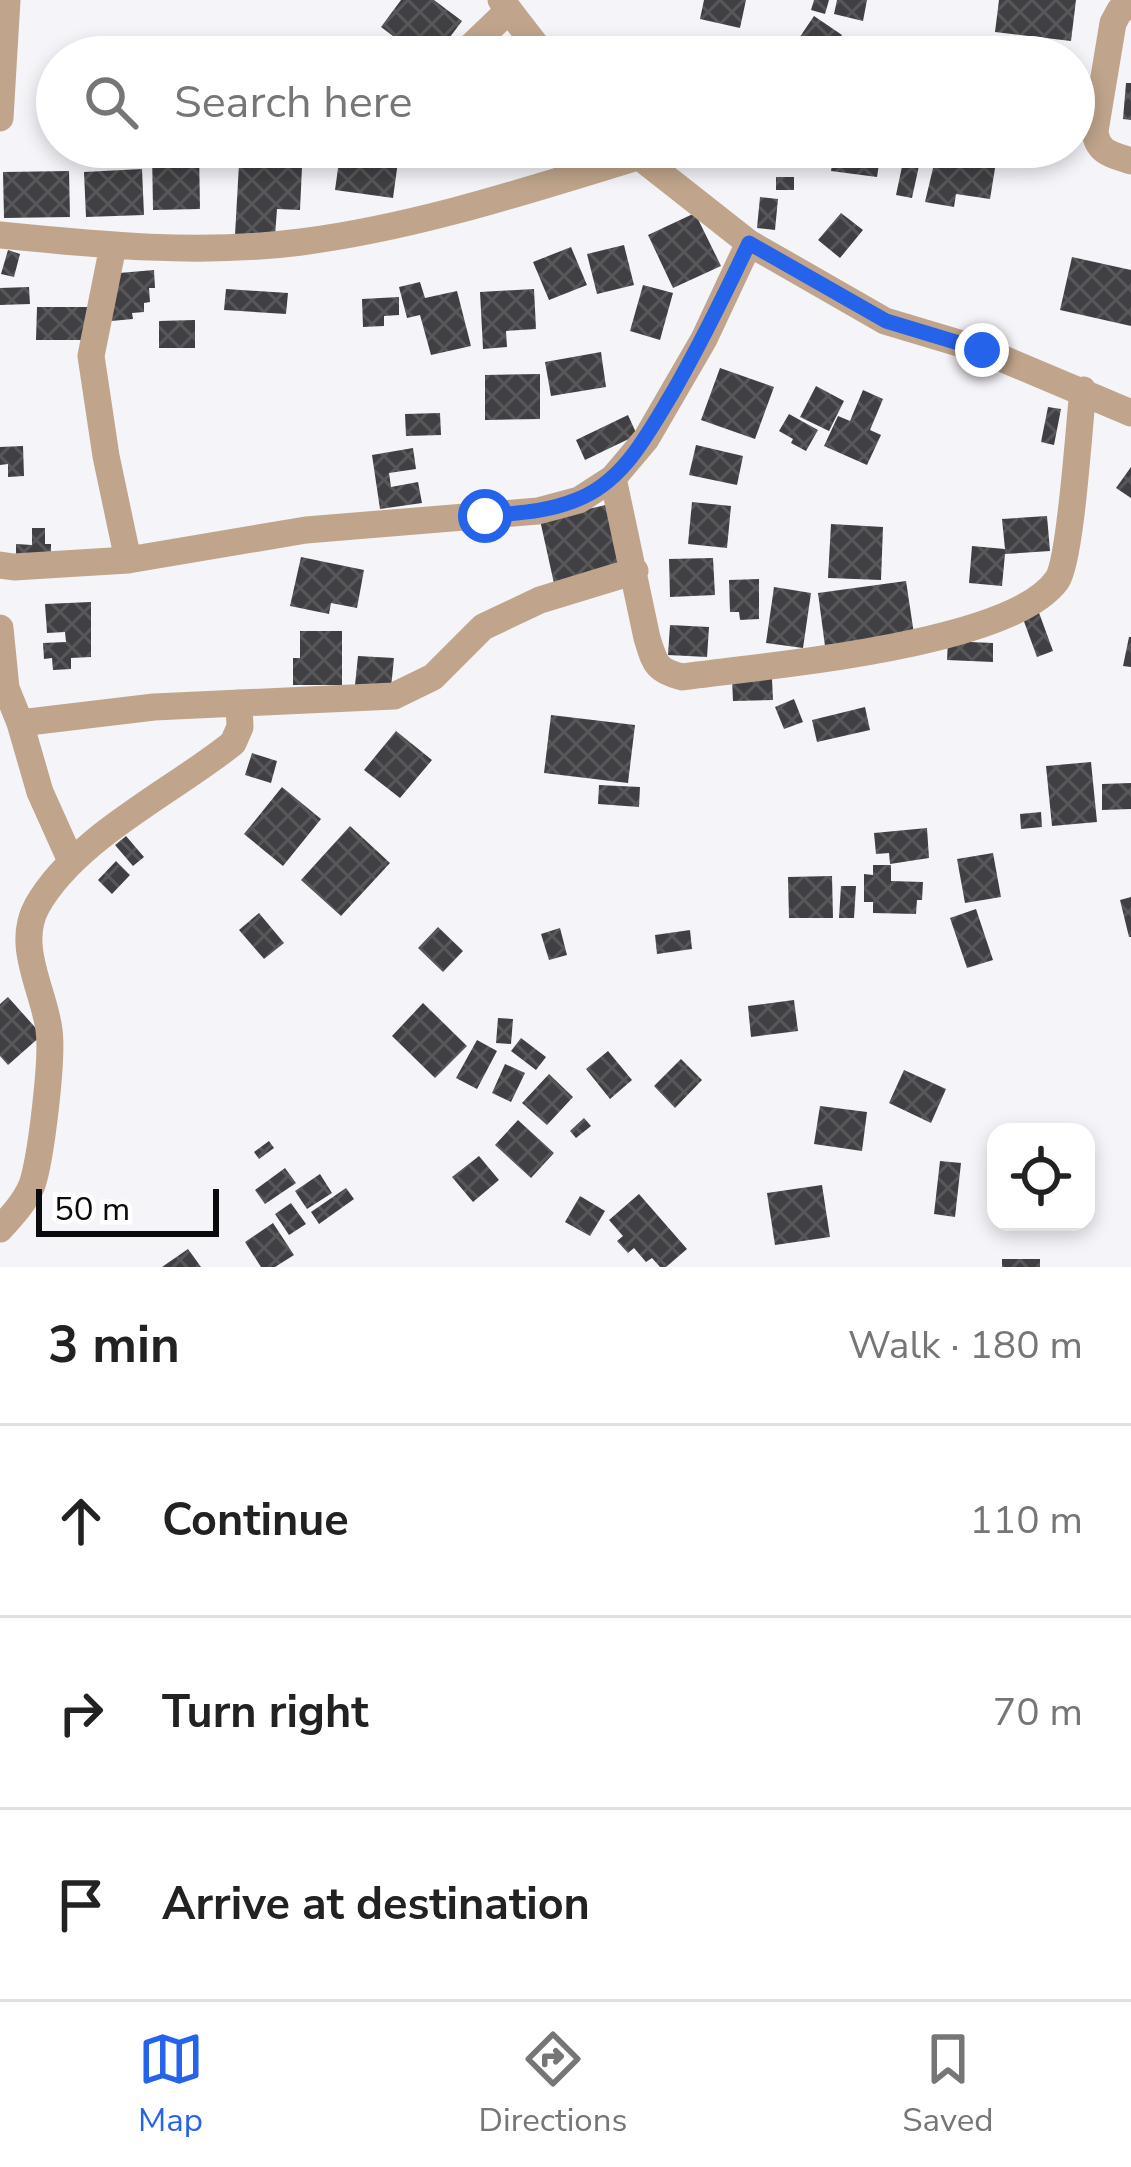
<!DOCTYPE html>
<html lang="en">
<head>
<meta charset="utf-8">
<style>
	body { margin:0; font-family:"Nunito Sans",sans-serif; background:#f6f6f6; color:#222 }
	.controls { position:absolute; right:36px; bottom:36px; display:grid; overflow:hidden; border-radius:24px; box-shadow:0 6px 18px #0003 }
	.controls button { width:108px; height:108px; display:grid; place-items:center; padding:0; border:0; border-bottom:3px solid #e0e0e0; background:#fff; color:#222; font:60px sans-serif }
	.scale { position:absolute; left:36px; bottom:30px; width:183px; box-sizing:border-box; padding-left:12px; border:6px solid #0b0b0d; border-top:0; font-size:33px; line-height:42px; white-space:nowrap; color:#0b0b0d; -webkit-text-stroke:9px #fff; paint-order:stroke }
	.stop { position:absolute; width:36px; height:36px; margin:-27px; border:9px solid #2563eb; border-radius:50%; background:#fff }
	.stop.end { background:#2563eb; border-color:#fff; box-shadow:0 3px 12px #0008 }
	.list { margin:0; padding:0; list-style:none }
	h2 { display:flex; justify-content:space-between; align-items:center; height:156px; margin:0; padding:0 48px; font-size:51px }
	h2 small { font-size:39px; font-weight:400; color:#767676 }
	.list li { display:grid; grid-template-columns:78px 1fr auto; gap:36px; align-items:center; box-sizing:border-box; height:192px; padding:0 48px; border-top:3px solid #e0e0e0 }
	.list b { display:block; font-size:45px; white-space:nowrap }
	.list em { font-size:39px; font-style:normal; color:#767676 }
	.icon { flex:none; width:66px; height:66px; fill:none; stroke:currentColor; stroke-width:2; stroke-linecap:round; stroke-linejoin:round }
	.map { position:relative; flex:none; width:1131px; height:1267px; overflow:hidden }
	.search { position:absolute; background:#fff; box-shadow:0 6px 18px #0003; left:36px; right:36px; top:36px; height:132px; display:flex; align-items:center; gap:30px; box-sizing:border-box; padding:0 42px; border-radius:66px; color:#767676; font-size:45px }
	.sheet { height:732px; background:#fff }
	nav { display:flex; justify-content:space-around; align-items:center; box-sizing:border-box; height:168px; border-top:3px solid #e0e0e0; background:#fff; font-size:33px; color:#767676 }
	nav a { display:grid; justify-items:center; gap:6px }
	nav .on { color:#2563eb }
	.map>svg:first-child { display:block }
	.building { fill:url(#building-cross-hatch) }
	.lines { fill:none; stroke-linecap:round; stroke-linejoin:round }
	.minor { stroke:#c0a58c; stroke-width:27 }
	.route { stroke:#2563eb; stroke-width:15 }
</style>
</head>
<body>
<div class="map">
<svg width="1131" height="1267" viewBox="0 0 1131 1267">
	<defs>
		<pattern id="building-cross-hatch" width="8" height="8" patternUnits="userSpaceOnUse" patternTransform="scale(3)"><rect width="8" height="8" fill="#404044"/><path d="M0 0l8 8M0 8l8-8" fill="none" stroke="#58585b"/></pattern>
	</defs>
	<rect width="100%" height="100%" fill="#f4f4f9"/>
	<path class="building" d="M 401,0 L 434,0 L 462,21 L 435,57 L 421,57 L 381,27 Z
		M 704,0 L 746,0 L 740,28 L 700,19 Z
		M 814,0 L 829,0 L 825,14 L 811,10 Z
		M 837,0 L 867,0 L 863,21 L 834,14 Z
		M 999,0 L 1076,0 L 1071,41 L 995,32 Z
		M 814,16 L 842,35 L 827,57 L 795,57 L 789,53 Z
		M 149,48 L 149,57 L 92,57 L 92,49 Z
		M 1126,83 L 1131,83 L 1131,120 L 1123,119 Z
		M 341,147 L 400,147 L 393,198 L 335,190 Z
		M 835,147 L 895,147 L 893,166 L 879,164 L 877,177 L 831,171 Z
		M 938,147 L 997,156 L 990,199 L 956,194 L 954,207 L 925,202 Z
		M 199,150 L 200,209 L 153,210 L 152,151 Z
		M 904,157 L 920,161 L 912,198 L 896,195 Z
		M 239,164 L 302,167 L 300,210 L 277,209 L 275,236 L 235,235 Z
		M 142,169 L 144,215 L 86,217 L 84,172 Z
		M 69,171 L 70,217 L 4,218 L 3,172 Z
		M 776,177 L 794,177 L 794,190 L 776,190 Z
		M 760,197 L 778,199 L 775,230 L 757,228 Z
		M 695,213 L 721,266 L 673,288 L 648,235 Z
		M 841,213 L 863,230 L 840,258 L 818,240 Z
		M 624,245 L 634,285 L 597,294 L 587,254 Z
		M 571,247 L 587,285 L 549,300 L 533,262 Z
		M 8,250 L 20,254 L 14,277 L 1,274 Z
		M 1072,257 L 1131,270 L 1131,326 L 1060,310 Z
		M 154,270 L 155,288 L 149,288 L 150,302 L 144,303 L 144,312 L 132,313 L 133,319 L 111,321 L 108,274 Z
		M 420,282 L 425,298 L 457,291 L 471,346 L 431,355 L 420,315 L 407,318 L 399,287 Z
		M 643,285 L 673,293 L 660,340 L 630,331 Z
		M 29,287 L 30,304 L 0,305 L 0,288 Z
		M 226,289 L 288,293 L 286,314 L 224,310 Z
		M 534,289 L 536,329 L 506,331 L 507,347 L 483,349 L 480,292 Z
		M 399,297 L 399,315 L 384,316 L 384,326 L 363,327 L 362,299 Z
		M 37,307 L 91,307 L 91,340 L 36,340 Z
		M 195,320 L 195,348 L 159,348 L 159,321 Z
		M 601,352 L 606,387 L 551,396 L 545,362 Z
		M 720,368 L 774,387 L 755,439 L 701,420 Z
		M 540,374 L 540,419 L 485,420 L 485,375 Z
		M 816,386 L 844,401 L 829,431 L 800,417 Z
		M 863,390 L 883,399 L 870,430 L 881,435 L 867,465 L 824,446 L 838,416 L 850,421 Z
		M 1048,407 L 1061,409 L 1054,445 L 1041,442 Z
		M 440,413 L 441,435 L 406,436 L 405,414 Z
		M 789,414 L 818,430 L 806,451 L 791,443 L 793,439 L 779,431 Z
		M 628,415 L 637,435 L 585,460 L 576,440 Z
		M 696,445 L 743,456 L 737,485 L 689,475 Z
		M 23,446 L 24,476 L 8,477 L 8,464 L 0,465 L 0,447 Z
		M 413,448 L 416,469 L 389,473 L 391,487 L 418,482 L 422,503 L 380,509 L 372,455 Z
		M 1131,467 L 1131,498 L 1116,488 Z
		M 692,502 L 731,506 L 727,548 L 688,544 Z
		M 610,504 L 625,572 L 555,588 L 540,520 Z
		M 1047,516 L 1050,551 L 1005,554 L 1002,586 L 969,583 L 972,546 L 1005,549 L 1002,519 Z
		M 831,524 L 883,527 L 881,580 L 828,578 Z
		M 32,528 L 45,528 L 45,544 L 51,544 L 51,558 L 16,557 L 16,544 L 32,545 Z
		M 301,557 L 364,570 L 357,608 L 331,603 L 329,614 L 290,606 Z
		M 713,558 L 715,595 L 670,597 L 669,559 Z
		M 759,579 L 759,619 L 740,620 L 739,612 L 730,612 L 729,580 Z
		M 906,581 L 914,634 L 825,646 L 818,593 Z
		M 774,587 L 811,593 L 803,648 L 766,643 Z
		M 91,602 L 91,657 L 71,658 L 71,669 L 53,670 L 52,658 L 44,659 L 43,643 L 66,642 L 65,632 L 47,633 L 45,604 Z
		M 1038,610 L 1053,651 L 1037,657 L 1022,616 Z
		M 670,625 L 709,627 L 707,657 L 668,655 Z
		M 300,631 L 342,631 L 342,685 L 293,685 L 293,658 L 300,658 Z
		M 1129,637 L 1131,637 L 1131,667 L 1123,666 Z
		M 948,641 L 993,643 L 993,662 L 947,660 Z
		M 358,656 L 394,658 L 391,688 L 355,685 Z
		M 732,679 L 772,679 L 773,700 L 733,701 Z
		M 794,699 L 803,722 L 784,729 L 775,707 Z
		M 865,707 L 870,730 L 817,742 L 812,720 Z
		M 551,715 L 635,725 L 628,783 L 544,773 Z
		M 396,731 L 432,760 L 400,798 L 364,770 Z
		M 252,753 L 277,761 L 271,783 L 245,775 Z
		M 1091,762 L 1097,822 L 1052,826 L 1046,766 Z
		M 1131,783 L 1131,809 L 1102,810 L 1102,784 Z
		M 599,785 L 640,787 L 639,807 L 598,804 Z
		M 282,787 L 321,819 L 283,866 L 244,834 Z
		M 1041,812 L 1042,827 L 1021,829 L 1020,814 Z
		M 350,826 L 390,863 L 341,916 L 301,880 Z
		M 927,828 L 929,858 L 890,864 L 889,853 L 876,854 L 874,833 Z
		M 126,836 L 144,857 L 133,866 L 115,845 Z
		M 993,853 L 1001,897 L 965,903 L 957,859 Z
		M 116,861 L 130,875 L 112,894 L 98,880 Z
		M 873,865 L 891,865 L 891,881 L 923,882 L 922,900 L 917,900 L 916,914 L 873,913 L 873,902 L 864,902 L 864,874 L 873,875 Z
		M 832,876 L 833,918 L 789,918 L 788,877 Z
		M 841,886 L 856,886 L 854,918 L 839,918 Z
		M 1131,897 L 1131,937 L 1129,937 L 1120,900 Z
		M 976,909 L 993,960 L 967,968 L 950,918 Z
		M 259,913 L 284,943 L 264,959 L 239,930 Z
		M 438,927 L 463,951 L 443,972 L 418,948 Z
		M 560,928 L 567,955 L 549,960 L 541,934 Z
		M 690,930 L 692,949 L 657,954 L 655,935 Z
		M 8,997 L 42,1035 L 8,1065 L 0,1056 L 0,1004 Z
		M 794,1000 L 798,1031 L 751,1037 L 748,1006 Z
		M 423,1003 L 467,1046 L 435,1078 L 392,1036 Z
		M 498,1018 L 513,1019 L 511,1044 L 496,1043 Z
		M 521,1038 L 546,1057 L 536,1070 L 511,1051 Z
		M 477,1040 L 497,1051 L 477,1089 L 456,1078 Z
		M 608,1051 L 632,1080 L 610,1099 L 586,1069 Z
		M 681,1059 L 702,1080 L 675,1108 L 654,1086 Z
		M 505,1064 L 525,1073 L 511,1102 L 492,1093 Z
		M 904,1070 L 946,1089 L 931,1123 L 889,1103 Z
		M 549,1074 L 573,1097 L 547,1125 L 522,1103 Z
		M 820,1106 L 867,1112 L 862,1151 L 814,1144 Z
		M 584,1118 L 591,1126 L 576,1138 L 570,1131 Z
		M 518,1120 L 554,1153 L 531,1178 L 495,1145 Z
		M 269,1141 L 274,1148 L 259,1159 L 254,1152 Z
		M 479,1156 L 499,1180 L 473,1202 L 452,1177 Z
		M 940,1161 L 961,1163 L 955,1217 L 934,1214 Z
		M 285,1168 L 296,1183 L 265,1204 L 255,1190 Z
		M 320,1174 L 332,1193 L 307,1209 L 295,1191 Z
		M 822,1185 L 830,1237 L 775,1245 L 767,1193 Z
		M 346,1188 L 354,1199 L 319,1224 L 311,1212 Z
		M 639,1194 L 687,1249 L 666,1267 L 660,1267 L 652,1258 L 646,1262 L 634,1248 L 628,1253 L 617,1241 L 623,1236 L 609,1220 Z
		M 580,1196 L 605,1211 L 590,1236 L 565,1222 Z
		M 291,1203 L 306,1224 L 289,1235 L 275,1214 Z
		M 273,1223 L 294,1255 L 275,1267 L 261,1267 L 245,1242 Z
		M 188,1249 L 201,1267 L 162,1267 Z
		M 1002,1259 L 1040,1259 L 1040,1267 L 1002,1267 Z"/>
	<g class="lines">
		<path class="minor" d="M 501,0 L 545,57
			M 1131,6 L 1120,10 L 1113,23 L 1095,131 C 1097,153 1113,155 1131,161
			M 460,57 L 509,10
			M 0,118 L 7,0
			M 627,147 L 749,243 L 885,321 L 982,350 L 1131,413
			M 0,235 C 99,245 201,255 301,242 C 416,227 526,191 637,157
			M 113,246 L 91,356 L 106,456 L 128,560
			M 613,478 L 647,638 C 655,663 655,670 682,677 C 762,666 1011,646 1057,580 C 1071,560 1079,424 1083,390
			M 0,565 L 14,567 L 128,560 L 306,530 L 538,511 L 579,500 L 613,478 L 646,439 L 704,339 L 749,243
			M 0,628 L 6,688 L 20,723 L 40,792 L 71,861
			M 20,723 L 154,707 L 394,696 L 433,677 L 483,627 L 540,600 L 635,571
			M 0,1229 C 12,1216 25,1202 32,1185 C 41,1158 53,1059 49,1030 C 44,990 15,946 37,906 C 75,838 172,792 233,743 L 240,727 L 239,703"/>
	</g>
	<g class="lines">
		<path class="route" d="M 485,516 C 516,513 547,512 576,500 C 624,482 648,433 673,392 C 701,343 725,294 749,243 L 886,321 L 982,350"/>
	</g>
</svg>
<div class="controls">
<button><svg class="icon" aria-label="locate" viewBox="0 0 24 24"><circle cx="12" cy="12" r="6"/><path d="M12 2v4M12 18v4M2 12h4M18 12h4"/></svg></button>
</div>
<div class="scale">50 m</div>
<div class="stop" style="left:485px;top:516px"></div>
<div class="stop end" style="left:982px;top:350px"></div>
<div class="search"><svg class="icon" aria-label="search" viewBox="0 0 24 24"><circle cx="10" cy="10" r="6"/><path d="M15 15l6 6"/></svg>Search here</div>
</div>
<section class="sheet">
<h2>3 min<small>Walk · 180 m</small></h2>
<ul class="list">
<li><svg class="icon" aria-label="ahead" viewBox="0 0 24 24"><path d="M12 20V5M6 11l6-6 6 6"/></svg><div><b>Continue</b></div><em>110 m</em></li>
<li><svg class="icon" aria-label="right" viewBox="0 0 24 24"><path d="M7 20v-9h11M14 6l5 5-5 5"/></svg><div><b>Turn right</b></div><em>70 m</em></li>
<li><svg class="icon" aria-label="arrive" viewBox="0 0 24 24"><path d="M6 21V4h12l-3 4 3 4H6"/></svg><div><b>Arrive at destination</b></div></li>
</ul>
</section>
<nav>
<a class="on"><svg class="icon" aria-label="map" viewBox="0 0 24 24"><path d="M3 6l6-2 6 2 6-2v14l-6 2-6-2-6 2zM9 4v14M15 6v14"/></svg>Map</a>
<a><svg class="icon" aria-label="directions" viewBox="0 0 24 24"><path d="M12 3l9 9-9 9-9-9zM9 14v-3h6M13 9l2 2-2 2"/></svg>Directions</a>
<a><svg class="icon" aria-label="saved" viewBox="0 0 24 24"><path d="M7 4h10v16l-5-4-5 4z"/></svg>Saved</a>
</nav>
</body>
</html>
